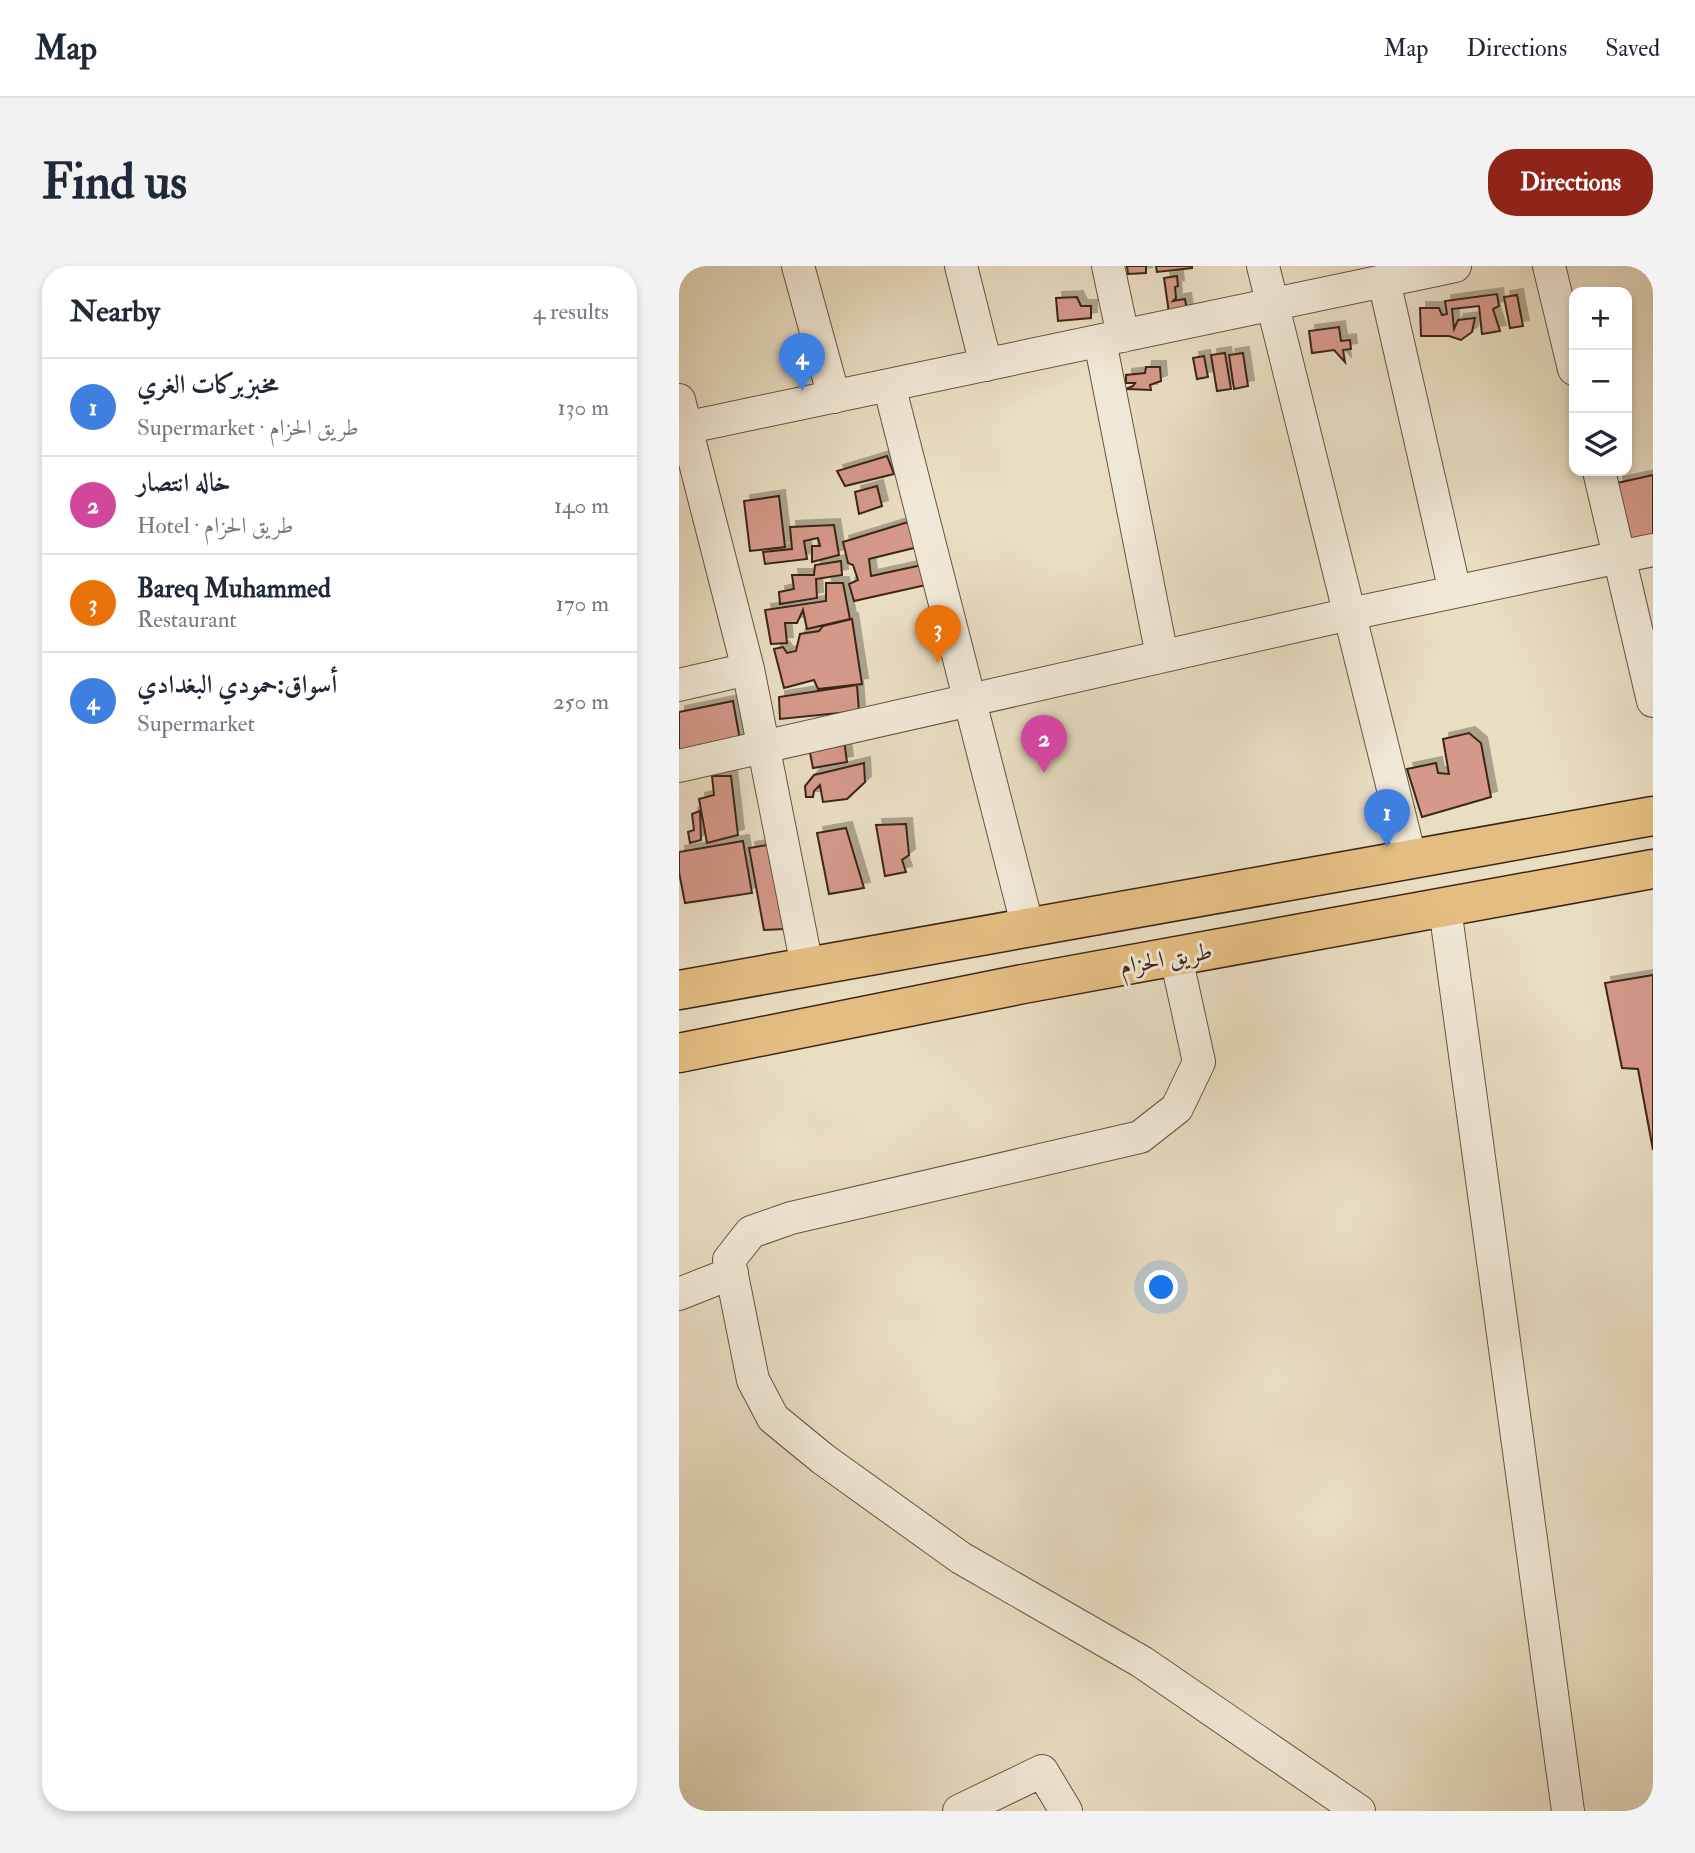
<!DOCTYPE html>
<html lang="en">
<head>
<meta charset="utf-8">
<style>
	body { margin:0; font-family:"IM FELL Double Pica",Amiri,serif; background:#f2f2f3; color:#1f2937 }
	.controls { position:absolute; right:21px; top:21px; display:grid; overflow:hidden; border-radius:14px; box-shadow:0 4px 10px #0003 }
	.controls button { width:63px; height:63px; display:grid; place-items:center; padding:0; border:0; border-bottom:2px solid #e0e1e3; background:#fff; color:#1f2937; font:35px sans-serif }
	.you { position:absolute; left:483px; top:1022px; width:24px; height:24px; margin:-18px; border:5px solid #fff; border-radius:50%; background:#1a73e8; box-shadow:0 0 0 10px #1a73e833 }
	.badge { display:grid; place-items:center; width:46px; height:46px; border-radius:50%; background:#8f2418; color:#fff; font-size:23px; font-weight:700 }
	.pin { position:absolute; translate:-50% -58px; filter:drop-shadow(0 2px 4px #0008) }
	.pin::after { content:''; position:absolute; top:37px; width:24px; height:21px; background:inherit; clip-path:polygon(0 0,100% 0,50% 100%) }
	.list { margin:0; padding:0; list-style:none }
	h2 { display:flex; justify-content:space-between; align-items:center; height:91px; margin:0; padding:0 28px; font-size:30px }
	h2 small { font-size:23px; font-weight:400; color:#747a83 }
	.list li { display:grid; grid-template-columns:46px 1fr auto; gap:21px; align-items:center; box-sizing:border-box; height:98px; padding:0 28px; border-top:2px solid #e0e1e3 }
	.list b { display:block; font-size:26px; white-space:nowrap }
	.list p { margin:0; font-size:23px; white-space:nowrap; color:#747a83 }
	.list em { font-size:23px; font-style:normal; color:#747a83 }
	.icon { flex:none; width:38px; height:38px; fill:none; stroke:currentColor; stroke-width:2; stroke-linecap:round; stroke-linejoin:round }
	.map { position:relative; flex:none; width:974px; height:1545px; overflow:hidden; border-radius:28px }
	header { display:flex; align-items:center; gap:42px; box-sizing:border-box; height:98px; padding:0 35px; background:#fff; border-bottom:2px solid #e0e1e3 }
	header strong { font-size:33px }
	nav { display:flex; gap:38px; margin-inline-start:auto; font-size:24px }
	.intro { display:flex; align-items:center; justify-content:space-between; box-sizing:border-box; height:168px; padding:0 42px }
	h1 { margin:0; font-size:49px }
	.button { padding:18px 32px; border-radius:28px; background:#8f2418; color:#fff; font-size:24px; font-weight:700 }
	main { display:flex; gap:42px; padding:0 42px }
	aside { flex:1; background:#fff; border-radius:28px; box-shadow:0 4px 10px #0003 }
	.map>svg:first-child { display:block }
	.building { fill:#d5998a; stroke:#3c2518; stroke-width:2; filter:url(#shadow) }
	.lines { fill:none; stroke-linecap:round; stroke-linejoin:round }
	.minor-casing { stroke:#675342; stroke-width:34 }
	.major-casing { stroke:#3c2518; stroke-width:41 }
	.minor { stroke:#f1e9d7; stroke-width:32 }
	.major { stroke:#e4be81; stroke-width:38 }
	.labels { text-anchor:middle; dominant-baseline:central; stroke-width:6; stroke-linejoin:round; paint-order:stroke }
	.street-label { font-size:24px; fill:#3c2518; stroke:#f1e9d7 }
</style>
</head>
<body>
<header>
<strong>Map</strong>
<nav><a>Map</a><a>Directions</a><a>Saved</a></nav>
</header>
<div class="intro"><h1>Find us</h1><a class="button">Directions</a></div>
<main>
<aside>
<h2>Nearby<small>4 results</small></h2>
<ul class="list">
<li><span class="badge" style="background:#3f7fe0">1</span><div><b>مخبزبركات الغري</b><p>Supermarket · طريق الحزام</p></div><em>130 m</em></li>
<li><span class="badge" style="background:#d1479c">2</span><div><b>خاله انتصار</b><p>Hotel · طريق الحزام</p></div><em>140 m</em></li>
<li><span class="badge" style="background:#e8710a">3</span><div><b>Bareq Muhammed</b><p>Restaurant</p></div><em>170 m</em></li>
<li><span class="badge" style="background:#3f7fe0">4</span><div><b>أسواق:حمودي البغدادي</b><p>Supermarket</p></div><em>250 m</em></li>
</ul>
</aside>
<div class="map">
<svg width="974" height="1545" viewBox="0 0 974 1545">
	<defs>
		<filter id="shadow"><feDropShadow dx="6" dy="-6" stdDeviation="0" flood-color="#0004"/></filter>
	</defs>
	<rect width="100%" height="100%" fill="#e9ddc2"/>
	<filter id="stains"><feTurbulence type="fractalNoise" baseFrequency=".00286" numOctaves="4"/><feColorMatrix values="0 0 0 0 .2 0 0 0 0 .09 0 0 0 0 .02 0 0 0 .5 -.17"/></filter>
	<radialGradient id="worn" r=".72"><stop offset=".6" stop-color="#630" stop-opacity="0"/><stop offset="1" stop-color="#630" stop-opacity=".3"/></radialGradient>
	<path class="building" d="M 448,0 L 467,0 L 467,7 L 449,8 Z
		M 477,0 L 513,0 L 513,2 L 478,6 Z
		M 498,10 L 499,20 L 496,21 L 497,32 L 494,35 L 506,33 L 509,51 L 491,54 L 485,12 Z
		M 818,28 L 820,40 L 814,43 L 821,65 L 803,68 L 800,40 L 773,43 L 775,63 L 779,54 L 796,52 L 793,66 L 782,74 L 770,70 L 742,70 L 741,42 L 760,42 L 763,49 L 768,48 L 766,35 Z
		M 838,29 L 844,60 L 831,62 L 825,31 Z
		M 398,31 L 402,40 L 412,40 L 412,52 L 379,55 L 377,32 Z
		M 660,61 L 662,75 L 671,74 L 672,83 L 664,84 L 666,96 L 655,84 L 633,87 L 630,65 Z
		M 546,87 L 552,123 L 538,125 L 532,89 Z
		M 564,87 L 569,120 L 555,123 L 550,89 Z
		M 525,90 L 529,111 L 518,113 L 514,92 Z
		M 467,101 L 481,101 L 482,115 L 471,119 L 472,124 L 447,123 L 454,120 L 456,117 L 447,117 L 447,109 L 466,107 Z
		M 208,190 L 215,208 L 166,220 L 158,205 Z
		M 974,209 L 974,274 L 949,277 L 938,217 Z
		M 198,220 L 203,240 L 180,248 L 176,226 Z
		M 100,230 L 106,281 L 71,285 L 65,235 Z
		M 229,256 L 239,281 L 190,293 L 192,310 L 243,299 L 247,319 L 175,335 L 170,318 L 179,314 L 174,299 L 169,297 L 164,276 Z
		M 155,259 L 160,289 L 133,296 L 133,280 L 141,280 L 139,272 L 125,275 L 128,293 L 86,298 L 84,286 L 113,283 L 111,261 Z
		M 162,295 L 163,309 L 137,313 L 138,332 L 101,338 L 100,326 L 115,323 L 113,309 L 135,309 L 136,299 Z
		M 147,317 L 164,317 L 171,353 L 128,363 L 124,344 L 118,357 L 106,357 L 108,377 L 92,378 L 86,344 L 147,335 Z
		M 173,353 L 183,418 L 139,423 L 135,414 L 105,422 L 95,383 L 104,381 L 108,387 L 117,385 L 121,368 L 140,365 L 144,360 Z
		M 178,419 L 180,445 L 101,453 L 100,431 Z
		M 54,435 L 61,474 L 0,484 L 0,446 Z
		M 790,467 L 802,477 L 812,531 L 743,551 L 728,503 L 757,497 L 759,507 L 770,508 L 764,473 Z
		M 165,474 L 168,496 L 134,502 L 129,477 Z
		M 185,497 L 186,516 L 168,533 L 144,536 L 141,519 L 135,525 L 134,531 L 127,531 L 126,520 L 135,509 Z
		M 33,510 L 52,510 L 59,569 L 28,577 L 20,533 L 35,529 Z
		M 21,545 L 22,574 L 11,577 L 9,566 L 15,564 L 13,548 Z
		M 227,558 L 230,589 L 223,594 L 227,606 L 206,610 L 197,559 Z
		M 167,562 L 185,622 L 150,628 L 138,567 Z
		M 64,575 L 73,627 L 6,637 L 0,606 L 0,586 Z
		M 95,578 L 106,663 L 85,664 L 70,582 Z
		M 974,709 L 974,884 L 959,803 L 943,802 L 926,717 Z"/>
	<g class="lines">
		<defs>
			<path id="minor" d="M 119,0 L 155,131
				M 282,0 L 307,99
				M 429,0 L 444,70
				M 584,0 L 732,595
				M 870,0 L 895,103
				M 705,15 L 776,326
				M 421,75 L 483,390
				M 210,119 L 349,662
				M 0,134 L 69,403 L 128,700
				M 0,163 L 776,0
				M 920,205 L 974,435
				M 0,419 L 69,403
				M 0,500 L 671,348 L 974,284
				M 766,642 L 889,1545
				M 497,691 L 520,796 L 498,842 L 461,871 L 112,952 L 72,966 L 50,994 L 74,1114 L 94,1152 L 144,1193 L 282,1292 L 463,1396 L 680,1545
				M 0,1028 L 53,1007
				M 280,1545 L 363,1505 L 387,1545"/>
			<path id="major" d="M 0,724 L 974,550
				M 0,787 L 344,718 L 974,603"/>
		</defs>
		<use href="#minor" class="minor-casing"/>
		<use href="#major" class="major-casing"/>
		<use href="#minor" class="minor"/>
		<use href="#major" class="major"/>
	</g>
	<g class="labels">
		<g class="street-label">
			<text transform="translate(487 693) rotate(-10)">طريق الحزام</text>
		</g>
	</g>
	<rect width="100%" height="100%" filter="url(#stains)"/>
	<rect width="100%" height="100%" fill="url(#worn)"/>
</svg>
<div class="controls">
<button>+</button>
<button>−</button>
<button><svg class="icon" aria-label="layers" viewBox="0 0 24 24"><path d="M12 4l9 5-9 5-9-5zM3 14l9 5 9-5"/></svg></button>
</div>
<div class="you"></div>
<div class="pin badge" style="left:708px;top:581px;background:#3f7fe0">1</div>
<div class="pin badge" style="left:365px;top:507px;background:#d1479c">2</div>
<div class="pin badge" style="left:259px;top:397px;background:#e8710a">3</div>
<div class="pin badge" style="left:123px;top:125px;background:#3f7fe0">4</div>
</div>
</main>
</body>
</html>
